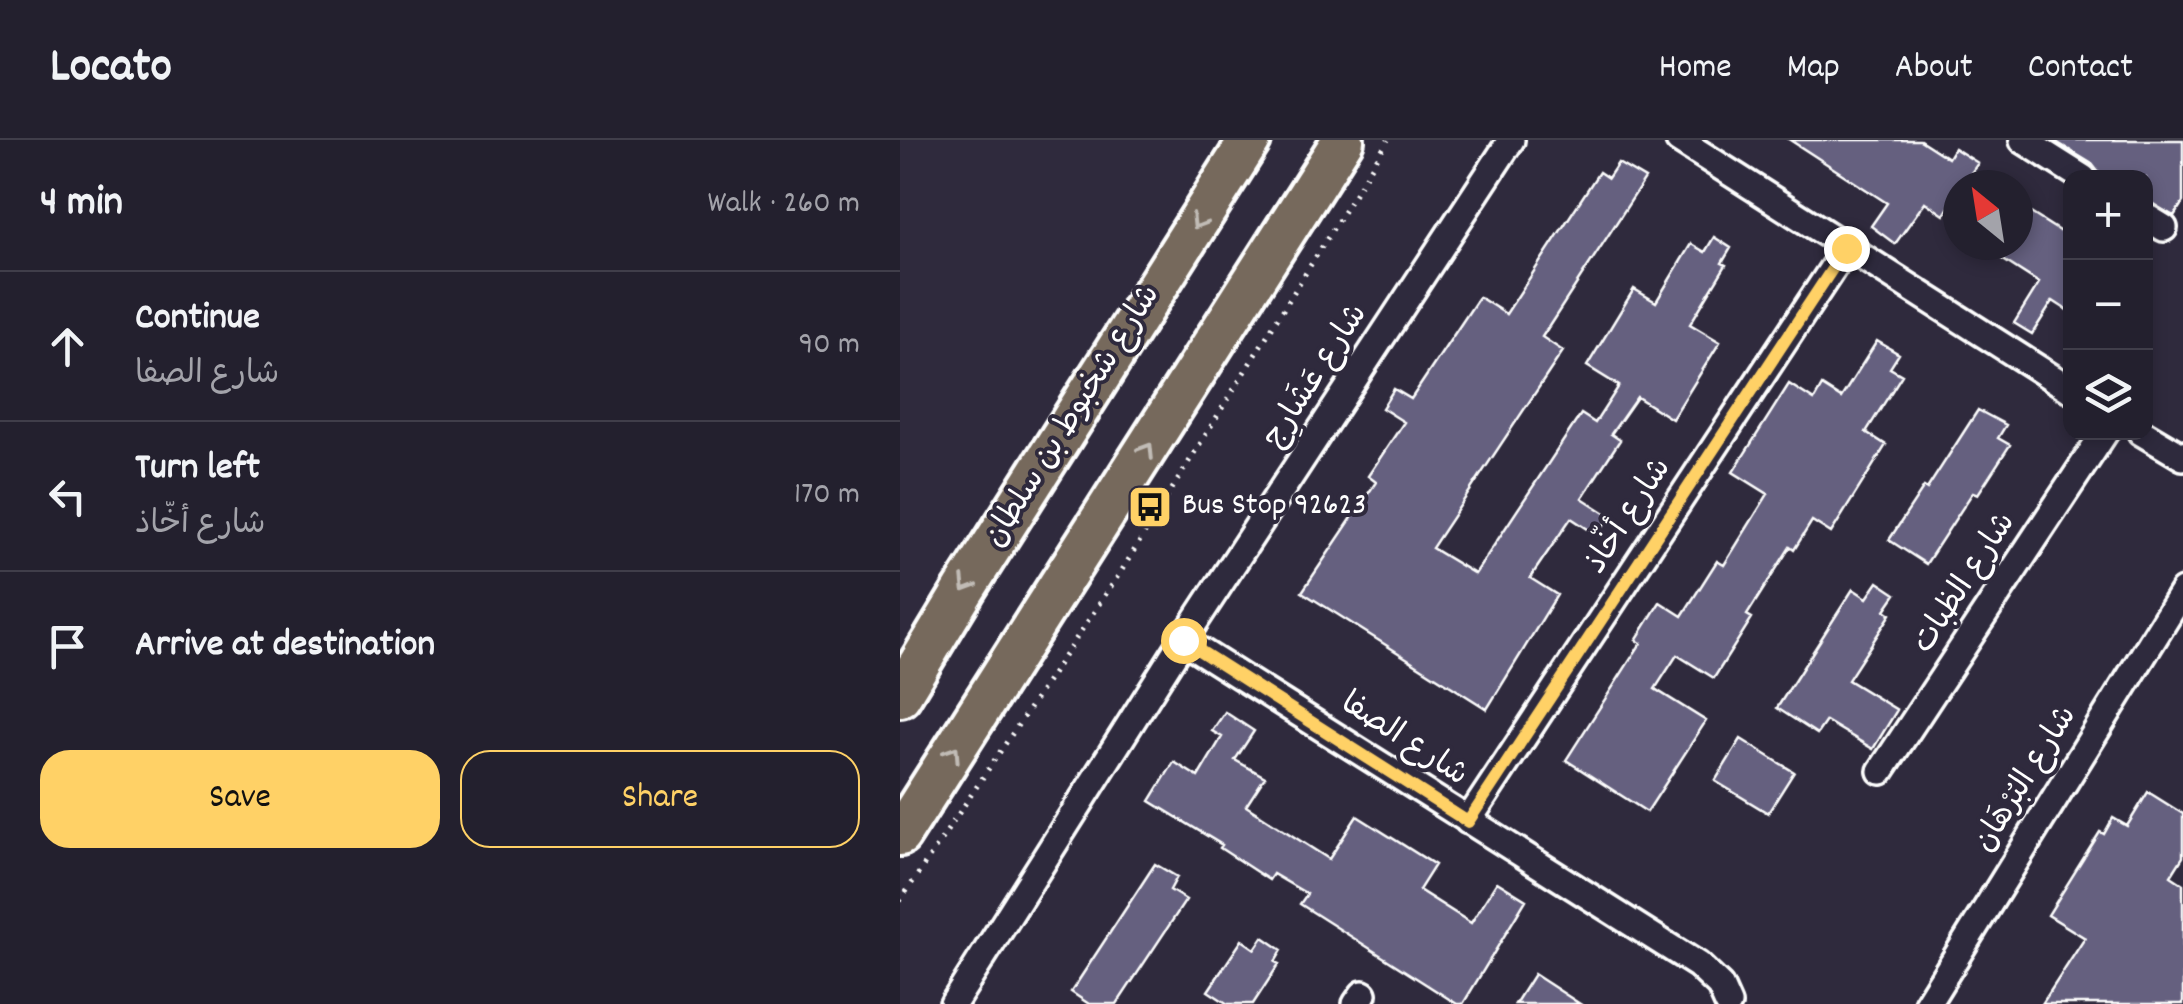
<!DOCTYPE html>
<html lang="en">
<head>
<meta charset="utf-8">
<style>
	body { margin:0; font-family:Dekko,"Playpen Sans Arabic",sans-serif; background:#2f2d3a; color:#f1f3f6 }
	.controls { position:absolute; right:30px; top:30px; display:grid; overflow:hidden; border-radius:20px; box-shadow:0 5px 15px #0003 }
	.controls button { width:90px; height:90px; display:grid; place-items:center; padding:0; border:0; border-bottom:2px solid #403e4a; background:#23202e; color:#f1f3f6; font:50px sans-serif }
	.compass { position:absolute; left:1043px; top:30px; width:90px; height:90px; border-radius:50%; background:#23202e; box-shadow:0 5px 15px #0003; rotate:330deg }
	.stop { position:absolute; width:30px; height:30px; margin:-22px; border:8px solid #ffd166; border-radius:50%; background:#fff }
	.stop.end { background:#ffd166; border-color:#fff; box-shadow:0 2px 10px #0008 }
	.list { margin:0; padding:0; list-style:none }
	h2 { display:flex; justify-content:space-between; align-items:center; height:130px; margin:0; padding:0 40px; font-size:42px }
	h2 small { font-size:32px; font-weight:400; color:#a3a3aa }
	.list li { display:grid; grid-template-columns:65px 1fr auto; gap:30px; align-items:center; box-sizing:border-box; height:150px; padding:0 40px; border-top:2px solid #403e4a }
	.list b { display:block; font-size:38px; white-space:nowrap }
	.list p { margin:0; font-size:32px; white-space:nowrap; color:#a3a3aa }
	.list em { font-size:32px; font-style:normal; color:#a3a3aa }
	.actions { display:flex; gap:20px; padding:30px 40px }
	.actions a { flex:1; padding:22px 0; border:2px solid #ffd166; border-radius:30px; text-align:center; font-size:35px; color:#ffd166 }
	.actions .main { background:#ffd166; color:#111 }
	.icon { flex:none; width:55px; height:55px; fill:none; stroke:currentColor; stroke-width:2; stroke-linecap:round; stroke-linejoin:round }
	.map { position:relative; flex:none; width:1283px; height:864px; overflow:hidden }
	header { display:flex; align-items:center; gap:60px; box-sizing:border-box; height:140px; padding:0 50px; background:#23202e; border-bottom:2px solid #403e4a }
	header strong { font-size:48px }
	nav { display:flex; gap:55px; margin-inline-start:auto; font-size:35px }
	main { display:flex }
	aside { flex:1; background:#23202e }
	.map>svg:first-child { display:block }
	.building { fill:#65617f; stroke:#fff; stroke-width:2.5 }
	.lines { fill:none; stroke-linecap:round; stroke-linejoin:round }
	.street-casing { stroke:#fff; stroke-width:32 }
	.primary-casing { stroke:#fff; stroke-width:48 }
	.path { stroke:#fff; stroke-width:5; stroke-dasharray:2.5 8; stroke-linecap:butt }
	.street { stroke:#2f2a3d; stroke-width:25 }
	.primary { stroke:#76695c; stroke-width:40 }
	.oneway { stroke:#c1bcb6 }
	.route { stroke:#ffd166; stroke-width:12 }
	.labels { text-anchor:middle; dominant-baseline:central; stroke-width:8; stroke-linejoin:round; paint-order:stroke }
	.street-label { font-size:32px; fill:#fff; stroke:#2f2a3d }
	.poi-label { font-size:32px; fill:#fff; stroke:#2f2a3d; text-anchor:start }
</style>
</head>
<body>
<header>
<strong>Locato</strong>
<nav><a>Home</a><a>Map</a><a>About</a><a>Contact</a></nav>
</header>
<main>
<aside>
<h2>4 min<small>Walk · 260 m</small></h2>
<ul class="list">
<li><svg class="icon" aria-label="ahead" viewBox="0 0 24 24"><path d="M12 20V5M6 11l6-6 6 6"/></svg><div><b>Continue</b><p>شارع الصفا</p></div><em>90 m</em></li>
<li><svg class="icon" aria-label="left" viewBox="0 0 24 24"><path d="M17 20v-9H6M10 6l-5 5 5 5"/></svg><div><b>Turn left</b><p>شارع أخّاذ</p></div><em>170 m</em></li>
<li><svg class="icon" aria-label="arrive" viewBox="0 0 24 24"><path d="M6 21V4h12l-3 4 3 4H6"/></svg><div><b>Arrive at destination</b></div></li>
</ul>
<div class="actions"><a class="main">Save</a><a>Share</a></div>
</aside>
<div class="map">
<svg width="1283" height="864" viewBox="0 0 1283 864">
	<rect width="100%" height="100%" fill="#2f2a3d"/>
	<filter id="ink" filterUnits="userSpaceOnUse"><feTurbulence type="fractalNoise" baseFrequency=".01" numOctaves="2"/><feDisplacementMap in="SourceGraphic" scale="20" xChannelSelector="R" yChannelSelector="G"/><feConvolveMatrix kernelMatrix="1 2 1 2 8 2 1 2 1" color-interpolation-filters="sRGB"/></filter>
	<g filter="url(#ink)">
		<path class="building" d="M 890,0 L 1020,0 L 1048,18 L 1054,8 L 1078,23 L 1063,45 L 1058,45 L 1058,53 L 1044,75 L 1025,62 L 995,104 L 971,86 L 987,63 Z
			M 1153,0 L 1283,0 L 1283,62 L 1274,76 L 1246,61 L 1246,38 L 1203,38 L 1192,24 Z
			M 718,23 L 745,39 L 642,197 L 663,211 L 532,408 L 575,434 L 681,274 L 695,283 L 719,246 L 687,226 L 734,149 L 756,162 L 791,104 L 805,112 L 814,97 L 831,108 L 822,123 L 826,125 L 790,184 L 820,202 L 772,279 L 737,257 L 711,294 L 720,300 L 682,358 L 710,376 L 697,395 L 671,378 L 630,438 L 657,455 L 587,569 L 402,452 L 476,342 L 468,336 L 504,282 L 482,268 L 494,249 L 511,259 L 579,157 L 606,174 L 699,32 L 708,38 Z
			M 1126,70 L 1170,98 L 1170,172 L 1153,161 L 1132,194 L 1114,183 L 1139,143 L 1080,105 L 1118,105 L 1118,83 Z
			M 977,201 L 999,214 L 990,228 L 1002,235 L 966,292 L 986,305 L 931,393 L 912,381 L 894,410 L 890,407 L 847,475 L 852,478 L 814,538 L 777,515 L 755,549 L 806,581 L 747,672 L 666,620 L 741,503 L 736,500 L 760,462 L 782,476 L 817,421 L 824,425 L 868,354 L 833,332 L 889,244 L 914,260 L 922,246 L 941,258 Z
			M 1078,270 L 1106,285 L 1098,298 L 1110,305 L 1078,354 L 1073,352 L 1026,424 L 989,400 L 1024,347 L 1027,349 Z
			M 978,442 L 996,454 L 985,470 L 991,474 L 948,540 L 997,570 L 973,609 L 926,581 L 917,594 L 877,568 L 953,449 L 967,458 Z
			M 325,572 L 354,591 L 335,620 L 365,637 L 346,666 L 396,698 L 429,719 L 457,676 L 535,725 L 519,750 L 571,783 L 597,742 L 626,760 L 563,864 L 557,864 L 400,764 L 407,754 L 373,734 L 369,740 L 320,708 L 322,705 L 250,661 L 274,622 L 298,637 L 322,597 L 312,591 Z
			M 841,599 L 894,632 L 868,673 L 815,641 Z
			M 1248,652 L 1283,674 L 1283,717 L 1271,736 L 1283,744 L 1283,864 L 1142,864 L 1185,798 L 1148,775 L 1200,692 L 1204,694 L 1213,678 L 1227,686 Z
			M 255,724 L 277,737 L 270,750 L 286,760 L 217,864 L 189,864 L 171,852 Z
			M 363,797 L 382,810 L 375,822 L 379,824 L 353,864 L 328,864 L 308,851 L 342,800 L 355,809 Z
			M 634,834 L 680,864 L 615,864 Z"/>
		<g class="lines">
			<defs>
				<path id="street" d="M 779,0 L 1170,249
					M 1123,0 L 1183,38
					M 1246,77 L 1264,88
					M 1241,292 L 1283,317
					M 283,500 L 798,825 L 820,846 L 828,864
					M 981,631 L 1205,292
					M 568,681 L 946,108
					M 53,864 L 283,500 L 611,0
					M 456,864 L 463,854
					M 1027,864 L 1283,451"/>
				<path id="primary" d="M 0,556 L 64,450 L 350,0
					M 0,695 L 443,0"/>
			</defs>
			<use href="#street" class="street-casing"/>
			<use href="#primary" class="primary-casing"/>
			<path class="path" d="M 0,761 L 222,430 L 488,0"/>
			<use href="#street" class="street"/>
			<use href="#primary" class="primary"/>
		</g>
		<defs><path id="oneway-chevron" d="M-2-3.5L2.5 0L-2 3.5" fill="none" stroke-width="1.6" stroke-linecap="round" stroke-linejoin="round" transform="scale(2.5)"/></defs>
		<g class="oneway">
			<use href="#oneway-chevron" transform="translate(298 82) rotate(122)"/>
			<use href="#oneway-chevron" transform="translate(247 310) rotate(-58)"/>
			<use href="#oneway-chevron" transform="translate(67 445) rotate(122)"/>
			<use href="#oneway-chevron" transform="translate(53 613) rotate(-57)"/>
		</g>
	</g>
	<g class="lines" filter="url(#ink)">
		<path class="route" d="M 283,500 L 568,682 L 946,108"/>
	</g>
	<defs>
		<symbol id="bus-square" viewBox="-11 -11 22 22"><rect x="-9" y="-9" width="18" height="18" rx="4" fill="#ffd166" stroke="#2f2a3d"/><path d="M-5-6H5V4H4V6H2V4H-2V6H-4V4H-5ZM-3.5-4V0h7V-4ZM-3.5 1.2v1.5H-2V1.2ZM2 1.2v1.5H3.5V1.2Z" fill="#111"/></symbol>
	</defs>
	<g fill-rule="evenodd">
		<use href="#bus-square" x="225" y="342" width="50" height="50"/>
	</g>
	<g class="labels">
		<g class="street-label">
			<text transform="translate(417 237) rotate(-57)">شارع عَشَارِج</text>
			<text transform="translate(174 277) rotate(-58)">شارع شخبوط بن سلطان</text>
			<text transform="translate(730 377) rotate(-57)">شارع أخّاذ</text>
			<text transform="translate(1066 444) rotate(-57)">شارع الظبات</text>
			<text transform="translate(503 601) rotate(33)">شارع الصفا</text>
			<text transform="translate(1127 640) rotate(-58)">شارع البُرْهَان</text>
		</g>
		<g class="poi-label">
			<text x="282" y="367">Bus Stop 92623</text>
		</g>
	</g>
</svg>
<div class="controls">
<button>+</button>
<button>−</button>
<button><svg class="icon" aria-label="layers" viewBox="0 0 24 24"><path d="M12 4l9 5-9 5-9-5zM3 14l9 5 9-5"/></svg></button>
</div>
<svg class="compass" viewBox="-18 -18 36 36"><path d="M0-13l5 13h-10z" fill="#e53935"/><path d="M0 13l5-13h-10z" fill="#a3a3aa"/></svg>
<div class="stop" style="left:283px;top:500px"></div>
<div class="stop end" style="left:946px;top:108px"></div>
</div>
</main>
</body>
</html>
